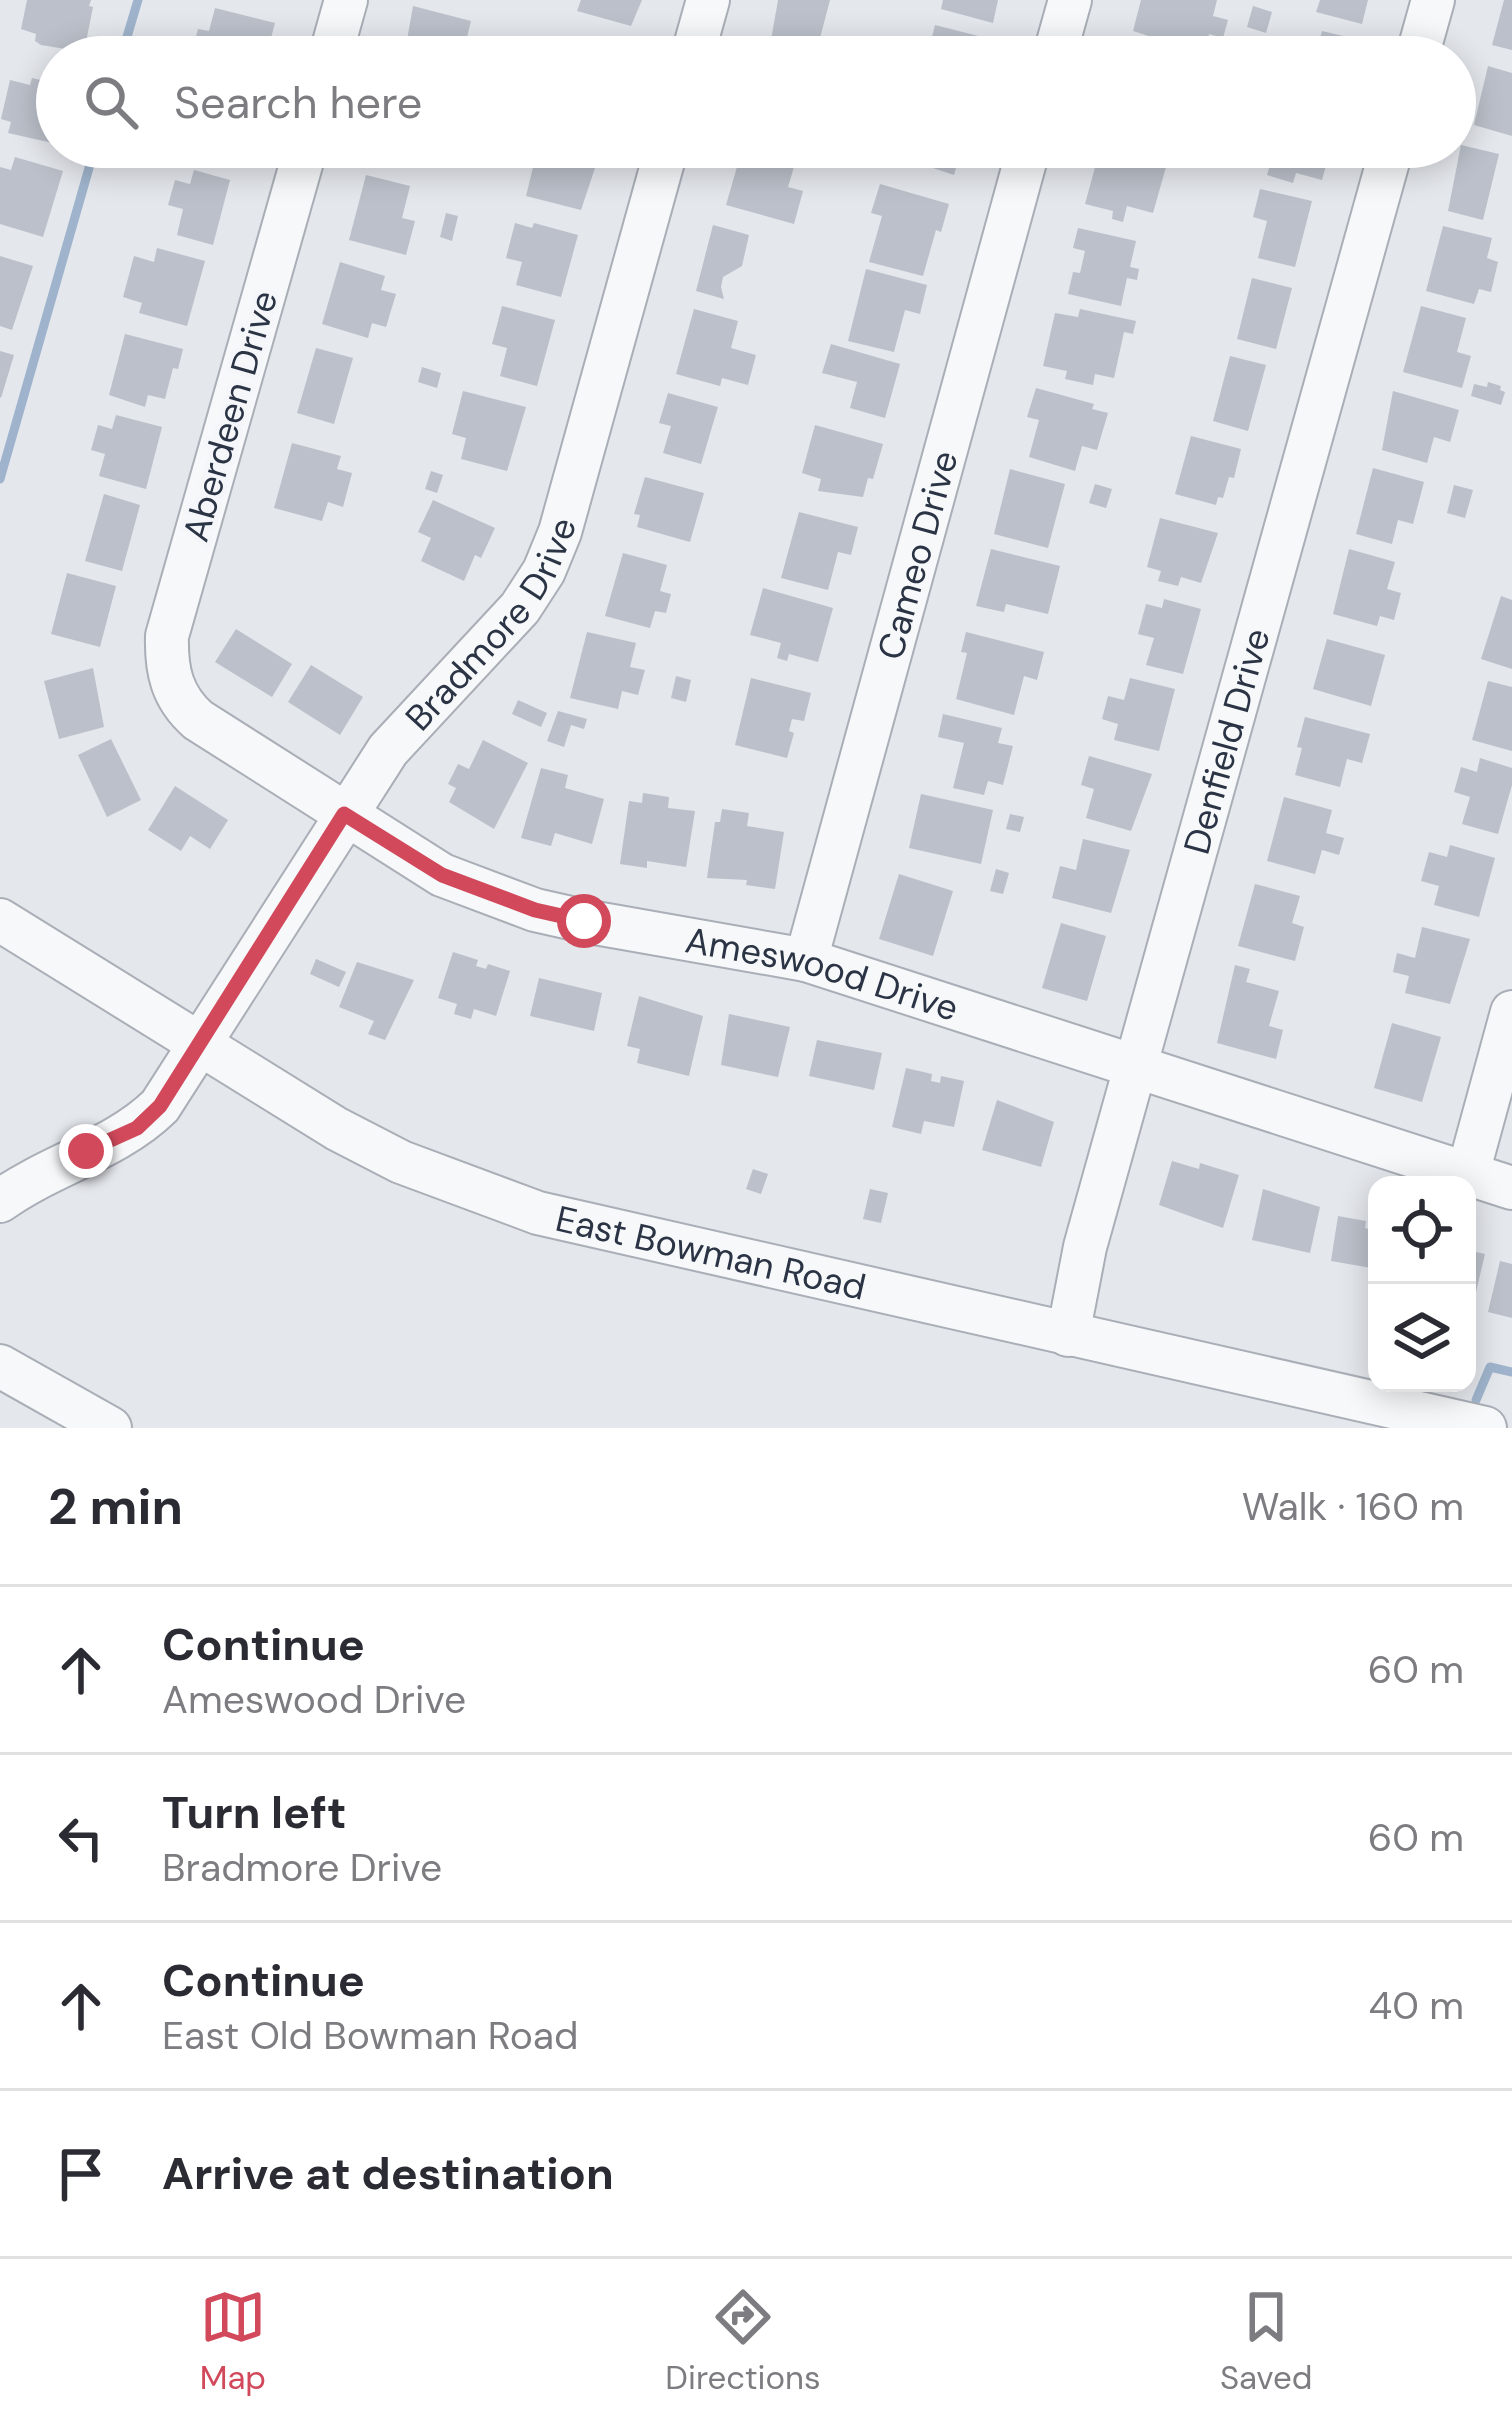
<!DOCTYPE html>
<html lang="en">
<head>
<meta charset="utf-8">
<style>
	body { margin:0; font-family:"DM Sans",sans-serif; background:#f2f2f3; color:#2b2b33 }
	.controls { position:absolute; right:36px; bottom:36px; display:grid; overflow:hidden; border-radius:24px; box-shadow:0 6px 30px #0003 }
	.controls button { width:108px; height:108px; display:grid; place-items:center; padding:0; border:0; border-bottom:3px solid #e1e1e2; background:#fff; color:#2b2b33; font:60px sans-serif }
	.stop { position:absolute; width:36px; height:36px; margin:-27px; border:9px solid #d1495b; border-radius:50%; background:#fff }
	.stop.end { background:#d1495b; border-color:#fff; box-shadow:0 3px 12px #0008 }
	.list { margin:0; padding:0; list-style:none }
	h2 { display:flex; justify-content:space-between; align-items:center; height:156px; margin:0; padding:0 48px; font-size:51px }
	h2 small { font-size:39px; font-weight:400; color:#7c7c81 }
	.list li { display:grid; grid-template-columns:78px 1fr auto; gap:36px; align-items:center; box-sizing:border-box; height:168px; padding:0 48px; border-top:3px solid #e1e1e2 }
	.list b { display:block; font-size:45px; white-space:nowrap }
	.list p { margin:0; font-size:39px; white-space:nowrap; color:#7c7c81 }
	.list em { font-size:39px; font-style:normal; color:#7c7c81 }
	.icon { flex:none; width:66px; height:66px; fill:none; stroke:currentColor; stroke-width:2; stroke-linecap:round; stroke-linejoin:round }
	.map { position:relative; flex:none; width:1512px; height:1428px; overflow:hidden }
	.search { position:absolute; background:#fff; box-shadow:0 6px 30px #0003; left:36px; right:36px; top:36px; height:132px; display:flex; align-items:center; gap:30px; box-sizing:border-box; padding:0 42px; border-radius:66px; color:#7c7c81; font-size:45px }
	.sheet { height:828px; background:#fff }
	nav { display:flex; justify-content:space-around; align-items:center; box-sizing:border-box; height:168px; border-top:3px solid #e1e1e2; background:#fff; font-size:33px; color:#7c7c81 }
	nav a { display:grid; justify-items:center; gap:6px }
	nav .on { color:#d1495b }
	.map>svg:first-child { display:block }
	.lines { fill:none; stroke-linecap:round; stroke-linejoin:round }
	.stream { stroke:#9fb4cc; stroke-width:9 }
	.building { fill:#bbc0ca }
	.minor-casing { stroke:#a9aeb7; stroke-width:46 }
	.minor { stroke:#f7f8fa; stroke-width:42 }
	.route { stroke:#d1495b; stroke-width:15 }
	.labels { text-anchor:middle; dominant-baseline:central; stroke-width:10; stroke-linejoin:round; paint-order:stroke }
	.street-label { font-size:36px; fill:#2b3445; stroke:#f4f6f9 }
</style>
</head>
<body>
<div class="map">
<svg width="1512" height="1428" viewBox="0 0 1512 1428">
	<rect width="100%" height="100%" fill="#e4e7ec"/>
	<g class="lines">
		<path class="stream" d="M 121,57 L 138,0
			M 0,479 L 95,147
			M 1476,1400 L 1490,1367 L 1512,1372"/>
	</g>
	<path class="building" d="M 27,0 L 91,0 L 89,6 L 93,7 L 84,52 L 41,45 L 35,41 L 36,34 L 21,29 Z
		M 581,0 L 642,0 L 631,26 L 577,11 Z
		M 778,0 L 830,0 L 815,57 L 770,46 Z
		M 943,0 L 998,0 L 993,23 L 941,9 Z
		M 1141,0 L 1217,0 L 1213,16 L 1228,20 L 1223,38 L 1209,34 L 1206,47 L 1179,39 L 1176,50 L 1153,44 L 1155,38 L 1133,31 Z
		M 1320,0 L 1368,0 L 1362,24 L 1316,12 Z
		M 1504,0 L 1512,0 L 1512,50 L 1492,45 Z
		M 413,6 L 471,21 L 462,57 L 404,57 Z
		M 1253,6 L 1272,12 L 1266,33 L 1247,27 Z
		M 215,8 L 275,23 L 266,57 L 202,57 L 203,50 L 193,47 L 198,29 L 209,31 Z
		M 935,25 L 994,40 L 989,57 L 927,57 Z
		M 1322,31 L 1360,40 L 1355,57 L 1315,57 Z
		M 563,45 L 604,55 L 604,57 L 560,57 Z
		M 1488,66 L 1512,73 L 1512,136 L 1474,125 Z
		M 32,78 L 57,84 L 57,144 L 8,133 L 11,122 L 1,119 L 10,80 L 30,85 Z
		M 1461,145 L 1499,154 L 1483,220 L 1448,211 Z
		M 191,147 L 236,147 L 232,160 Z
		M 394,147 L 428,147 L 424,162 L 393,154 Z
		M 538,147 L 602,147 L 581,210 L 526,196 Z
		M 888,147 L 962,147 L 954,175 L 927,166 L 928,161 Z
		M 1197,147 L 1212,147 L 1208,164 L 1193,161 Z
		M 1247,147 L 1331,147 L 1322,180 L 1296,173 L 1293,183 L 1267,175 L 1270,165 L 1244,158 Z
		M 1100,149 L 1166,167 L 1153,213 L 1127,206 L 1123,222 L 1112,219 L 1113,211 L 1085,204 Z
		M 741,153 L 794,167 L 788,187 L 803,191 L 794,224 L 726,205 Z
		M 15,157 L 63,171 L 43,237 L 0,224 L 0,167 L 11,170 Z
		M 194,170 L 230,180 L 213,245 L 177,235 L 183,209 L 168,205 L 175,180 L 190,184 Z
		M 366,175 L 410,186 L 402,218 L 415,221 L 406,255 L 349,240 Z
		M 880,184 L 949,204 L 941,232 L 936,230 L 923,276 L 869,262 L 882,216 L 871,213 Z
		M 1260,189 L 1312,201 L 1295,267 L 1258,258 L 1267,221 L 1253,217 Z
		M 446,213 L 458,216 L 452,241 L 440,237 Z
		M 515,223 L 532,228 L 534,223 L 578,235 L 561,297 L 516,285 L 522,262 L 506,258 Z
		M 713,225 L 749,235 L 742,266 L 723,277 L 721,287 L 724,299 L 696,291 Z
		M 1443,226 L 1492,238 L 1487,258 L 1498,262 L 1491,292 L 1479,289 L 1474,304 L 1426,291 Z
		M 1078,228 L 1136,241 L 1130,267 L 1139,269 L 1137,280 L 1127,278 L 1121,306 L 1068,294 L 1073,272 L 1080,273 L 1085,251 L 1073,248 Z
		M 157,248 L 205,261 L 187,326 L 139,313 L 142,303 L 123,297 L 134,256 L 154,262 Z
		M 0,256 L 33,266 L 12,330 L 0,326 Z
		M 340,262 L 385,276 L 381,290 L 396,294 L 386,327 L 372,323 L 368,338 L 322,324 Z
		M 866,269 L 927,285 L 920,314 L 905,310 L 894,352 L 848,341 Z
		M 1252,278 L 1292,288 L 1276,349 L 1237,339 Z
		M 502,306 L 555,320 L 537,386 L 500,376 L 507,348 L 492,344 Z
		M 1421,306 L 1466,318 L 1457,352 L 1471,356 L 1462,388 L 1403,372 Z
		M 694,309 L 738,321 L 731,348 L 756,355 L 748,385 L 722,378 L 720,386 L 676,374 Z
		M 1080,309 L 1136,321 L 1133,334 L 1124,332 L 1114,378 L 1095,374 L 1093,385 L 1065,379 L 1067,371 L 1043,366 L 1055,313 L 1078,317 Z
		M 125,334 L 183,349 L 178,369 L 173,368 L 165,399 L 148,395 L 145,407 L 109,395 Z
		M 831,344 L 900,364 L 885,418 L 850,408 L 857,382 L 822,373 Z
		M 316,348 L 353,358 L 334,424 L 297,413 Z
		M 0,351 L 14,355 L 1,398 L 0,397 Z
		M 1230,356 L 1266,365 L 1248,431 L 1213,421 Z
		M 422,367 L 441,373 L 437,388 L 418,382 Z
		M 1488,382 L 1501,386 L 1500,390 L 1505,392 L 1501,405 L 1471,396 L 1474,384 L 1487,387 Z
		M 1036,388 L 1094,404 L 1092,409 L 1108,413 L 1097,450 L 1082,446 L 1075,471 L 1029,457 L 1039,420 L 1027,417 Z
		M 463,391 L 526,407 L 507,471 L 461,459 L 466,438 L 452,434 Z
		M 1393,391 L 1459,410 L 1450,442 L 1434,437 L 1427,463 L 1382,450 Z
		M 668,393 L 718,407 L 701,464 L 663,453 L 671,426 L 659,423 Z
		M 116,415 L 162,427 L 146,489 L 99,476 L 105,454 L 91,450 L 98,425 L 112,429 Z
		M 815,425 L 883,444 L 873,479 L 868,478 L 863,497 L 818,491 L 821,479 L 802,473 Z
		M 1191,436 L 1241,449 L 1234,478 L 1229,477 L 1223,498 L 1218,497 L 1216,505 L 1175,494 Z
		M 292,443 L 341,456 L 337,469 L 352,473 L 343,507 L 328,502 L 322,521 L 274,508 Z
		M 1373,468 L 1424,482 L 1413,524 L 1398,520 L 1392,544 L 1356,534 Z
		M 1010,469 L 1065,484 L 1048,548 L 994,534 Z
		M 431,471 L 443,475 L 437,493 L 425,489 Z
		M 645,477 L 704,493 L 690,542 L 637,527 L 640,515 L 634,514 Z
		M 1095,484 L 1112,489 L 1106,508 L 1089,503 Z
		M 1454,485 L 1473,490 L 1465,518 L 1447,513 Z
		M 104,494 L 140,505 L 122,571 L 85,561 Z
		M 433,500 L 495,528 L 481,558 L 475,555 L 464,581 L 421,561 L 431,538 L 418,532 Z
		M 799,512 L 858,527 L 851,555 L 838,552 L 828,590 L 781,578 Z
		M 1160,518 L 1218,533 L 1201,583 L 1181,577 L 1178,586 L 1158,581 L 1161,571 L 1147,567 Z
		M 991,549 L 1060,566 L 1048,614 L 1006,604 L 1004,612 L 976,606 Z
		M 1349,549 L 1395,562 L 1387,589 L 1401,593 L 1394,620 L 1380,616 L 1377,626 L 1333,614 Z
		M 623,553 L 667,565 L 660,591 L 671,594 L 666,613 L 655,611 L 650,628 L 605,616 Z
		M 67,573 L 116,586 L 100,647 L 51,634 Z
		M 763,588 L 833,608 L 818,662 L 789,654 L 787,661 L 777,658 L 781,643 L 750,635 Z
		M 1501,596 L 1512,600 L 1512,669 L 1481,659 Z
		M 1164,599 L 1201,609 L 1183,674 L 1146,665 L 1154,638 L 1138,634 L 1146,604 L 1162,608 Z
		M 236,629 L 292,664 L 272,697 L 215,662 Z
		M 587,632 L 636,643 L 630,667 L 645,670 L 638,695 L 622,691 L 618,709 L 570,698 Z
		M 966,632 L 1044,652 L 1037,680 L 1024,676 L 1014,715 L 956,699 L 967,653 L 961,652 Z
		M 1327,639 L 1385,655 L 1371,706 L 1313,689 Z
		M 311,665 L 363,697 L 340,735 L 288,702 Z
		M 93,668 L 104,727 L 59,739 L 44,681 Z
		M 676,676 L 691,680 L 686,702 L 671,698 Z
		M 751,678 L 811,693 L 804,721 L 792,719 L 789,731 L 794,733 L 787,758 L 735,745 Z
		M 1130,678 L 1175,689 L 1159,751 L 1114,740 L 1118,724 L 1102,719 L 1108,696 L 1124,700 Z
		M 1488,681 L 1512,687 L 1512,751 L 1472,740 Z
		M 518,700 L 547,713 L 541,727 L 512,714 Z
		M 558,711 L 587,719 L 584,729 L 571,725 L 564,747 L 547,741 Z
		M 943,714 L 1002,728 L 998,743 L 1013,746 L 1003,785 L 988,781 L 984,795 L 953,788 L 964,743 L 938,737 Z
		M 1305,717 L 1370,734 L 1362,763 L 1347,759 L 1340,787 L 1295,775 L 1302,748 L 1297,747 Z
		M 111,739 L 141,800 L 107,817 L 78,755 Z
		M 483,740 L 528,763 L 494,829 L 449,802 L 456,788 L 448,784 L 458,764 L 469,769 Z
		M 1089,756 L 1152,774 L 1131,831 L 1086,818 L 1094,789 L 1081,785 Z
		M 1480,758 L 1512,768 L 1512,785 L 1498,834 L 1462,824 L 1470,797 L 1454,792 L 1461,767 L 1477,772 Z
		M 541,768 L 568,775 L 565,788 L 604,799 L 592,844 L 555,833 L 551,846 L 521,838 Z
		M 175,786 L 228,820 L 210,849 L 190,836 L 181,851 L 148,830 Z
		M 643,793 L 669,797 L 668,808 L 695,811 L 686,867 L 647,861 L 647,868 L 620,864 L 629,801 L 642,803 Z
		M 921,794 L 993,810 L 981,864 L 909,848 Z
		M 1284,797 L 1332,810 L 1326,833 L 1344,838 L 1339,855 L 1322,850 L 1315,874 L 1267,861 Z
		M 722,809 L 749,813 L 747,826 L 784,832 L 775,889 L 746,885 L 747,880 L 707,878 L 715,822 L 720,822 Z
		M 1010,814 L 1024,817 L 1020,832 L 1006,829 Z
		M 1083,839 L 1130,850 L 1111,913 L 1052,898 L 1060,866 L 1076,870 Z
		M 1450,845 L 1495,858 L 1479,917 L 1434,905 L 1439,886 L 1421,881 L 1429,852 L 1447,857 Z
		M 996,869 L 1009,873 L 1003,894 L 990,891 Z
		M 899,874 L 953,891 L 933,956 L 879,939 Z
		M 1255,884 L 1300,896 L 1292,923 L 1304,927 L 1295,961 L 1238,946 Z
		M 1061,923 L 1106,936 L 1087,1001 L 1042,988 Z
		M 1422,927 L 1470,939 L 1450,1004 L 1405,993 L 1409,976 L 1393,972 L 1397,953 L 1415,958 Z
		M 453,952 L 478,960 L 476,966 L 486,969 L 488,964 L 510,971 L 496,1016 L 474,1009 L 471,1019 L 454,1014 L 457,1004 L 438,998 Z
		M 316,959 L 346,972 L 339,987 L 310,974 Z
		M 357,962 L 414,980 L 385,1040 L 368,1034 L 374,1021 L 339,1007 Z
		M 1235,965 L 1250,969 L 1246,982 L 1279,991 L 1269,1026 L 1283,1030 L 1276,1059 L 1217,1043 Z
		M 539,978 L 602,993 L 594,1031 L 530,1016 Z
		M 639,996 L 703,1016 L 689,1076 L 637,1063 L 640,1049 L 627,1046 Z
		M 729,1014 L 790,1027 L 778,1077 L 721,1065 Z
		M 1392,1023 L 1441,1037 L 1422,1102 L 1374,1088 Z
		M 817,1040 L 882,1053 L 874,1090 L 809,1076 Z
		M 906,1068 L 932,1074 L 931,1081 L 940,1083 L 941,1076 L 964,1081 L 954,1127 L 924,1121 L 921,1134 L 892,1127 Z
		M 997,1100 L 1054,1122 L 1041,1167 L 982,1150 Z
		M 1172,1161 L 1199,1169 L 1200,1163 L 1239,1175 L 1223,1228 L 1159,1205 Z
		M 753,1169 L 768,1174 L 761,1194 L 746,1189 Z
		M 870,1189 L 888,1193 L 881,1223 L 863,1219 Z
		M 1263,1189 L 1320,1207 L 1310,1253 L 1252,1240 Z
		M 1338,1216 L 1366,1221 L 1365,1228 L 1373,1230 L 1377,1221 L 1377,1269 L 1331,1261 Z
		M 1467,1250 L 1485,1254 L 1476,1292 L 1467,1290 Z
		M 1500,1261 L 1512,1264 L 1512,1318 L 1488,1312 Z"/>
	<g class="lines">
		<defs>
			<g id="minor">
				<path d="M 330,57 L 346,0"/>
				<path d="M 692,57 L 708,0"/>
				<path d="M 1054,57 L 1070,0"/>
				<path d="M 1417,57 L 1433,0"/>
				<path id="s1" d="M 306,147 L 167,636 C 166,671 172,697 198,720 L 442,875 L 535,910 L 584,921 L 806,960 L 1512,1188"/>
				<path id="s2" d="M 0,920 L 337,1129 L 401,1162 L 538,1213 L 1485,1428"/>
				<path id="s3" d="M 806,960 L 1029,147"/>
				<path d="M 1468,1173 L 1512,1012"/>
				<path id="s4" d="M 0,1201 C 51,1164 115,1150 160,1106 L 388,750 L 520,608 L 544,571 L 560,532 L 667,147"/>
				<path id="s5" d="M 1068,1335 L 1085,1247 L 1392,147"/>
				<path d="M 0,1366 L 110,1428"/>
			</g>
		</defs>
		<use href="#minor" class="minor-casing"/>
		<use href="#minor" class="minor"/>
	</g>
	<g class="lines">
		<path class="route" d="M 86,1151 L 137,1128 L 160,1106 L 344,814 L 442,875 L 535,910 L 584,921"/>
	</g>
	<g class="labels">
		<g class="street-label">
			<text transform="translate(230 416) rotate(-74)">Aberdeen Drive</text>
			<text stroke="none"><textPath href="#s3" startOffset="420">Cameo Drive</textPath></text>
			<text stroke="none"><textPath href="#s4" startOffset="774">Bradmore Drive</textPath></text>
			<text stroke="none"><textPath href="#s5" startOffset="615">Denfield Drive</textPath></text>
			<text stroke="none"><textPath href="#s1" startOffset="1284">Ameswood Drive</textPath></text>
			<text stroke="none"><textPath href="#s2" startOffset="792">East Bowman Road</textPath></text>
		</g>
	</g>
</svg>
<div class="controls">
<button><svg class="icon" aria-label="locate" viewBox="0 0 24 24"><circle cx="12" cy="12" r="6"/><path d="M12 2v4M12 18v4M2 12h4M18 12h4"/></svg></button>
<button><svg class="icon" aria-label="layers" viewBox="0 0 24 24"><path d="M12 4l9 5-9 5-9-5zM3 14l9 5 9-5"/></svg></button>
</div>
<div class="stop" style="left:584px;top:921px"></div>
<div class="stop end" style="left:86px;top:1151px"></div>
<div class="search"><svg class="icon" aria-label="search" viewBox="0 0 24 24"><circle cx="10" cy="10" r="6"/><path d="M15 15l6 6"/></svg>Search here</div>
</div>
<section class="sheet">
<h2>2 min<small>Walk · 160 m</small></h2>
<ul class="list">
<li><svg class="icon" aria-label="ahead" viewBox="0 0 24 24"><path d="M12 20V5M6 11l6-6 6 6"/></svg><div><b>Continue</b><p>Ameswood Drive</p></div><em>60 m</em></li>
<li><svg class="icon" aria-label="left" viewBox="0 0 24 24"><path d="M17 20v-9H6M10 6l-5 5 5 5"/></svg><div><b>Turn left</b><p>Bradmore Drive</p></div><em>60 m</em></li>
<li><svg class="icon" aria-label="ahead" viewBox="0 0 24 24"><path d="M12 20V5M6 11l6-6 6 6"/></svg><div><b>Continue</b><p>East Old Bowman Road</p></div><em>40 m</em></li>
<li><svg class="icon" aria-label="arrive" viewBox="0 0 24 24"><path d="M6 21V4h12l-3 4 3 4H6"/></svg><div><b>Arrive at destination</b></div></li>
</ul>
</section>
<nav>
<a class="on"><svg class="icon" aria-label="map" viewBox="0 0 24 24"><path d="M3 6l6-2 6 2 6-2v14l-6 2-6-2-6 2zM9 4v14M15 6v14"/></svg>Map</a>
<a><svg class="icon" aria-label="directions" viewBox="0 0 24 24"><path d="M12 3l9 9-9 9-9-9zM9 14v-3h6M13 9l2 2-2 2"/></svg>Directions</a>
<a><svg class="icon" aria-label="saved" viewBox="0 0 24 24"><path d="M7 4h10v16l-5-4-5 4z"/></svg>Saved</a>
</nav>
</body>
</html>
